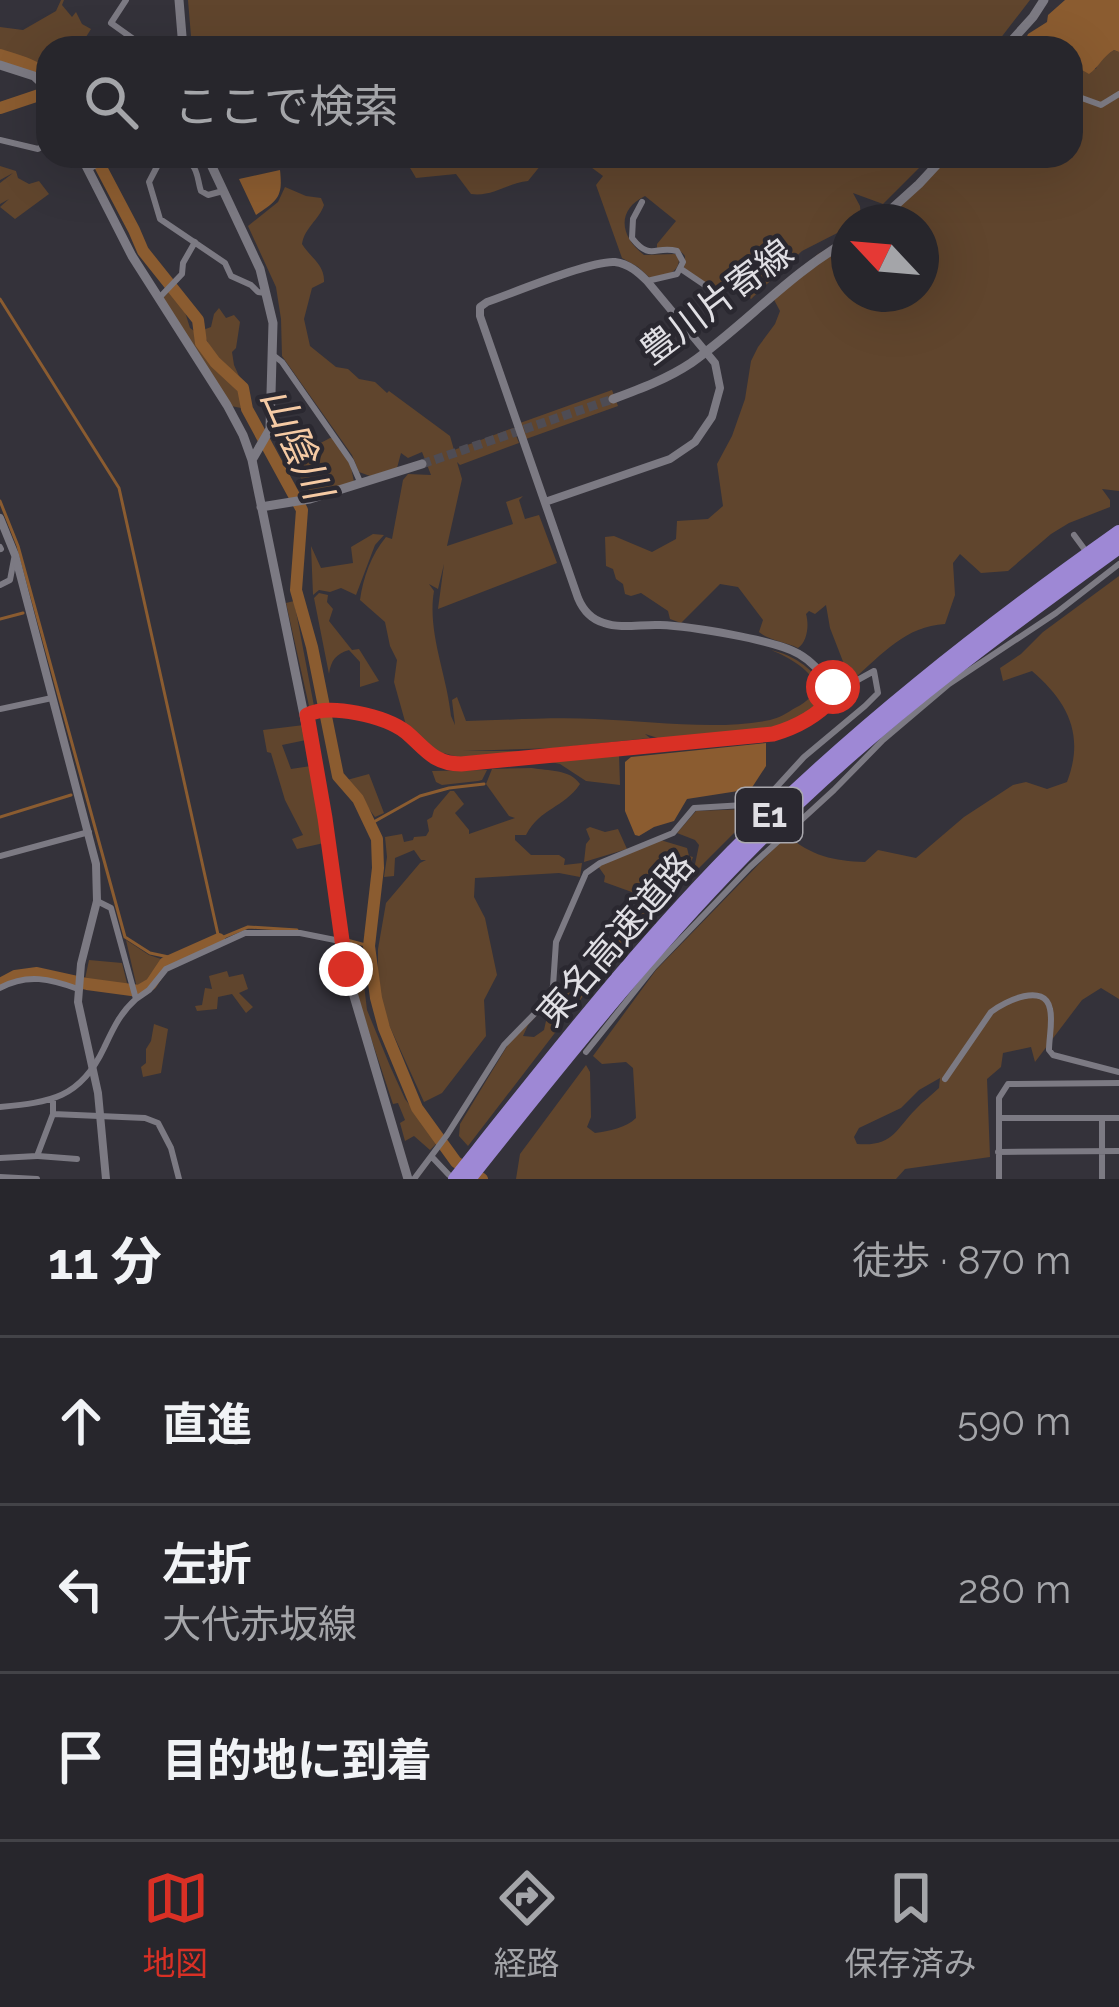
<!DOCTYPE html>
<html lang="ja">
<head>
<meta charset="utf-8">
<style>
	body { margin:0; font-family:Raleway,"Noto Sans JP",sans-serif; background:#2f2e34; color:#f1f3f6 }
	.compass { position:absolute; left:831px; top:204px; width:108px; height:108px; border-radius:50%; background:#27262c; box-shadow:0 12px 48px #0002; rotate:296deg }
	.stop { position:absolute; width:36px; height:36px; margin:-27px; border:9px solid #d93025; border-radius:50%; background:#fff }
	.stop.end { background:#d93025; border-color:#fff; box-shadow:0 3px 12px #0008 }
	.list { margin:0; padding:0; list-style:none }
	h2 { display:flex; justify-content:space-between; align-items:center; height:156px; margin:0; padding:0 48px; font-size:51px }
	h2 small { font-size:39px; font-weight:400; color:#a4a5a9 }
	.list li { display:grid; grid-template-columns:78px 1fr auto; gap:36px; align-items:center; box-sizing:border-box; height:168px; padding:0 48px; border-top:3px solid #434348 }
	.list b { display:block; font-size:45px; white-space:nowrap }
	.list p { margin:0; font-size:39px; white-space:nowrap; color:#a4a5a9 }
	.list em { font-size:39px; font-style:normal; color:#a4a5a9 }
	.icon { flex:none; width:66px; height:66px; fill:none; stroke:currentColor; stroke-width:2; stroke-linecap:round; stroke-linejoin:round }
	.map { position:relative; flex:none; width:1119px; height:1179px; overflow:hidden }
	.search { position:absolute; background:#27262c; box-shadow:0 12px 48px #0002; left:36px; right:36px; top:36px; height:132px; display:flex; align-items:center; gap:30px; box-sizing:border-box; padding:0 42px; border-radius:36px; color:#a4a5a9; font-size:45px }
	.sheet { height:660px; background:#27262c }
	nav { display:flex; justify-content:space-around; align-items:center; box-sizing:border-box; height:168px; border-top:3px solid #434348; background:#27262c; font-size:33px; color:#a4a5a9 }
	nav a { display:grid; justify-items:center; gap:6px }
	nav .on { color:#d93025 }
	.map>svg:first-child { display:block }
	.green { fill:#60452d; fill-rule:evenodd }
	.water { fill:#8b5c30 }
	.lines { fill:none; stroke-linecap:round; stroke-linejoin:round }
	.stream { stroke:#8b5c30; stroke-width:3 }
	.river { stroke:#8b5c30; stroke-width:12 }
	.secondary-tunnel { stroke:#4e4c54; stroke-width:9; stroke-dasharray:9 4.5; stroke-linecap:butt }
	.minor { stroke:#7c7a83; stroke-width:6 }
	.tertiary { stroke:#7c7a83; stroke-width:8 }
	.secondary { stroke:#7c7a83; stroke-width:9 }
	.motorway { stroke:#9e88d5; stroke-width:14 }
	.route { stroke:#d93025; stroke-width:15 }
	.labels { text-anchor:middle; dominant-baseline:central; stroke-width:9; stroke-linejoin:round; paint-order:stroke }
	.shield { fill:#2a2830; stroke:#a9a8ae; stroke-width:3 }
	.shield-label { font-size:33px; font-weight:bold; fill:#e0dfe4 }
	.street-label { font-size:36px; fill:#e0dfe4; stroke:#2a2830 }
	.water-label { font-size:39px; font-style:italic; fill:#f5caa4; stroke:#2a2830 }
</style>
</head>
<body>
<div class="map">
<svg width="1119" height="1179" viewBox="0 0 1119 1179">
	<rect width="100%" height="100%" fill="#34323a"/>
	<path class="green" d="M 61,0 L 64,0 L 62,5 L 72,17 L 76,12 L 82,24 L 91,29 L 81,45 L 86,48 L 48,48 L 48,74 L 31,63 L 0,51 L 0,27 L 23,30 L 56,11 Z
		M 188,0 L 1030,0 L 993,48 L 192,48 Z
		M 1114,50 L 1119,52 L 1119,491 L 1102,489 L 1110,500 L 1110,507 L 1069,523 L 1051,534 L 1008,571 L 981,573 L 960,554 L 953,563 L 955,595 L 945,624 C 906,626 882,654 854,679 L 849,677 L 830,628 L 826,605 L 815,614 L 809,611 L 806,614 C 809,624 808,641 798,648 C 786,642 768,640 759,632 L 763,620 L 738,587 L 720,584 L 681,623 L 670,619 L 668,611 L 641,593 L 631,596 L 625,594 L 623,584 L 616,579 L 613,569 L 606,566 L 605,537 L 614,536 L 652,552 L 676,539 L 677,521 L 708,519 L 723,506 L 717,464 L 732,436 L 745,399 L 751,361 L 758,347 L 775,324 L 780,311 L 772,296 L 818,254 L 849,237 L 849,294 L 921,294 L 921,222 L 873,222 L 945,156 L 1071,156 L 1071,69 L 1096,69 L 1099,60 Z
		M 397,156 L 554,156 L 545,160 L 528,181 C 507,183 493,197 471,194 L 456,174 L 416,178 L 406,161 Z
		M 576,156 L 931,156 L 883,204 L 853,193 L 860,206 L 861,219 L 849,222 L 849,227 L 802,251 L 751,299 L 744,291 L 740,279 C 726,274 724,284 713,289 L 684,268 L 685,256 C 677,246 669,246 657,249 L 657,244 L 676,221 L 645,196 C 616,210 620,237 644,255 L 675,254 L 679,258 C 679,275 664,275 650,278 L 638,267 L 622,258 L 596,185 L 603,176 Z
		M 0,166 L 16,171 L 18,178 L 29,184 L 39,181 L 49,194 L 15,219 L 0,207 L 9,199 L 0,204 L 0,183 L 13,173 L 0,180 Z
		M 285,187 L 306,196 L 321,198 L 324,205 C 319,220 305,227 302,244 C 310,257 325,265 324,282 L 312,288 L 304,319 L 310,346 L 336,367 L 348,369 L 359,379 L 375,382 L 387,393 L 389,391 L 450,436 L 454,450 L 513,428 L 519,443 L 460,465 L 457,462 L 462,479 L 447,546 L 513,524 L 506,502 L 523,496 L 519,500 L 525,519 L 539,515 L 557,563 L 438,609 L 444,564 L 438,589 L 429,584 L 434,591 C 427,632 447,675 451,716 L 455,725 L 452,700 L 457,697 L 466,721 C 509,720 553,717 595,719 C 650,721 717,731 770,720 C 779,718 787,713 795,708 C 839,686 798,661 771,650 C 795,656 808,666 824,685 L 823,700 C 781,742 712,735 658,738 L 645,734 L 650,738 L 555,748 L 463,751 L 527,751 L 463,758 L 431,750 L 406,725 L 394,682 L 397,660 L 390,646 L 385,622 L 360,600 C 363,578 371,555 386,537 L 392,539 L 403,480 L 408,474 L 431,475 L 422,452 L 408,458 L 401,453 L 397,468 L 370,476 L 359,472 L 352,455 L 282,356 L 281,319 L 276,287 L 248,226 L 278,202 Z
		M 170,290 L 185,312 L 190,328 L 197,333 C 204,357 222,371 240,386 L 241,408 L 231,406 L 163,298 Z
		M 219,308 L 226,318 L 234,315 L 240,322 L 236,348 L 232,352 L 234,365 L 243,385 C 226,367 210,354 203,330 L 211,327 L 214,314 Z
		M 612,390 L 618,406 L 526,439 L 520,423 Z
		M 330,438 L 333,438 L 350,462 L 354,482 L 311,493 L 290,462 L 291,458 L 307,458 L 313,447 Z
		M 373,534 L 384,535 L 375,545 L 356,595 L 341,588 L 330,592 L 319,590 L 313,595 L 311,546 L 321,568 L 353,563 L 351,547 Z
		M 1119,576 L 1119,999 L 1101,988 L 1082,1000 L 1035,1062 L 1031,1047 L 1003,1053 L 1001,1067 L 987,1079 L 990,1157 L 905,1169 L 896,1179 L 516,1179 L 520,1154 L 586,1065 L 590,1072 L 591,1117 L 587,1127 L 595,1133 C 609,1131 626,1128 636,1118 L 633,1068 L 626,1062 L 602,1064 L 593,1056 L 656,970 L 787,835 C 811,856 834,861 865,862 L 878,850 L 916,858 L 964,817 L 1013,785 L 1026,782 L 1047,789 L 1067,782 C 1085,735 1068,702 1032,671 L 1003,681 L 1000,668 L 1021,654 L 1043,632 ZM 940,1078 L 939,1088 C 932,1095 923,1101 916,1109 C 895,1130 893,1147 857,1144 L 854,1137 L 859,1128 L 901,1108 L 919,1090 Z
		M 319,593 L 328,595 L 327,602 L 333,609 L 329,621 L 352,650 L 359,649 L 379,681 L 360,687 L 360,662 L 349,650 C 336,654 331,660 329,674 L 314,598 Z
		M 294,601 L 314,706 L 309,706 L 286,603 Z
		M 304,725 L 306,740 L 282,745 L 291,769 L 311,766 L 324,843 L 297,849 L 292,839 L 303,835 L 285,800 L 271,753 L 267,752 L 263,730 Z
		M 619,755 L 620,785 L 586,781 L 560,764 L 551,762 Z
		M 532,768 C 548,771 570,769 580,784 C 563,809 541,807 526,835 L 515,835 L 515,840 L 531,855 L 559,855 L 565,859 L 564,865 L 582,863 L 580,877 L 559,873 L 475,878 L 474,897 L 485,918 L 497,975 L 484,1000 L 486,1036 L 442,1093 L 424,1102 L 381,1007 L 378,979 L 378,949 L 386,903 L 420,863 L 426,860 L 421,860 L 414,850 L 395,858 L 394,876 L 384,877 L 387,857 L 385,837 L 402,834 L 404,842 L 413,840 L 414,837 L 426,836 L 429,831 L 427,820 L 432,817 L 434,810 L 450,791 L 454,791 L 464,804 L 455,813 L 469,830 L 469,834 L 515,818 L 509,816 L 486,784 L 492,769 Z
		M 487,770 L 482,780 L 478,781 L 442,785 L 436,782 L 432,771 Z
		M 369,774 L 384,813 L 375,817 L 347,780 Z
		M 749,809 L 752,815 L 693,874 L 699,845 L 695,840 L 677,833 L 696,811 Z
		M 590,827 L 605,832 L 618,829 L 627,849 L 584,862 L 586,844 L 590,839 L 586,829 Z
		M 657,839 L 687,848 L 689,856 L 693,857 L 689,868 L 594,982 L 468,1146 L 459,1136 L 460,1124 L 509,1043 L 540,1012 L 528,1025 L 523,1036 L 534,1037 L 544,1030 L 548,1012 L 573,988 L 571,981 L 580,977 L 591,977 C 596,964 601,950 611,939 C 625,923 634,919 643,898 L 640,895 L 604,882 L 605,876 L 598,866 Z
		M 126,940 L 149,955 L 164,960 C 153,969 150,983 137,988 Z
		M 89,960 L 122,963 L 128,987 L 85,979 Z
		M 358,968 L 362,968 L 367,1010 L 390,1066 L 405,1099 L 438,1142 L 430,1150 L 414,1136 L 405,1141 L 400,1123 L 405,1120 L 398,1103 L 393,1104 L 356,993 L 360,989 Z
		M 227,971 L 229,977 L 243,974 L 248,989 L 239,993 L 253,1007 L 246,1013 L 232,994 L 218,997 L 217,1009 L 197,1011 L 195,1006 L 202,1005 L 205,988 L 212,989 L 209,976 Z
		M 154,1024 L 168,1029 L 161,1073 L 143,1077 L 141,1067 L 146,1063 L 146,1049 L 151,1041 Z"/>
	<path class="water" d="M 1065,0 L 1119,0 L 1119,52 L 1114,50 C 1102,57 1099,67 1089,74 L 1082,70 L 1071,70 L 1071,48 L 1022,48 L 1028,34 L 1047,22 L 1048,15 Z
		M 280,170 C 283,197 278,200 256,215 L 239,179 Z
		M 766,743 L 766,766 L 751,789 L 687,799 L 674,821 L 654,827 L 639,836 L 635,835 L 625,811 L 625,762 L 631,757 Z"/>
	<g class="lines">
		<path class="stream" d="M 0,299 L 119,488 L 219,939 L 248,927 L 297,930
			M 0,501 L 18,546 L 125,937 L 150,953 L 178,959
			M 0,619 L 23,613
			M 0,817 L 71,795
			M 370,824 L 420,796 L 449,788 L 484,784
			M 347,940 L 369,946"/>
		<path class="river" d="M 0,55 C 16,60 36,65 48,77
			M 0,108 L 48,92
			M 95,156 L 134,230 L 143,251 L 198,320 L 201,343 L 215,362 L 243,388 L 247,409 L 302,510 L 296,590 L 312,647 L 338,776 L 358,799 L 377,839 L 378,868 L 369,946 L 376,998 L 384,1028 L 417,1108 L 456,1162 L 482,1179
			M 0,984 L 15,976 L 37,973 L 87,984 L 139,991 L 151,984 L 165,963 L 219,939"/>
		<path class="secondary-tunnel" d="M 422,464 L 613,399"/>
		<path class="minor" d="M 126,0 L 111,23 L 146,48
			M 1071,99 L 1079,97 L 1101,105 L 1119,94
			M 0,140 L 38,149 L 48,143
			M 162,157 L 149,182 L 160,219 L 225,263 L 231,276 L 251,285 L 258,292 L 266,293
			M 89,169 C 95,166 100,162 106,160 C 121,155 179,154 192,165 C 198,170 198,183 201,191 L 208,195 L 223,191
			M 642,202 L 633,219 L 632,238 C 651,262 655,245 677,251 L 683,262 L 677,274 L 647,281
			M 681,269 L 712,290
			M 160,297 L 182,274 L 183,263 L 195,242
			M 273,355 L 282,362 L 351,461 L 361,484
			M 1074,535 L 1088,554
			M 0,547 L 1,549
			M 0,585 L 10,580 L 14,559
			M 0,709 L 52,698
			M 0,856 L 89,832
			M 0,988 C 27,973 51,979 78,989
			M 136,999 L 149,990 L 166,969 L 245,933 L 300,933 L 340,941
			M 586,1052 L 654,967 L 750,867 L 834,790 L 883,740 L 949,684 L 1056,613 L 1119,564
			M 945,1079 L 991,1012 C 1005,1001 1045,982 1050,1009 C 1053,1021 1049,1038 1049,1050 L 1053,1055 L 1119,1072
			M 0,1107 C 50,1102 80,1099 104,1048 C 113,1029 120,1013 136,999 L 111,908 L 97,901
			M 53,1114 L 145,1118 L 158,1123 L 171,1148 L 179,1179
			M 999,1118 L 1119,1118
			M 1102,1118 L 1102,1179
			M 998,1152 L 1119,1151
			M 38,1156 L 77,1159
			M 432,1157 L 449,1175
			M 0,1158 L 37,1156 L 53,1114 L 53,1101
			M 0,1177 L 37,1179
			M 414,1179 L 447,1135 L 504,1045 L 545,1003 L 553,986 L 556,942 L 586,873 L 600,863 L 673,833 L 694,808 L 761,804 L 804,757 L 865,706 L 878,693 L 874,671 L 834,693
			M 999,1179 L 999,1098 L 1008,1084 L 1119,1083"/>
		<path class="tertiary" d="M 0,518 L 15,555 L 96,864 L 97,901 L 81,964 L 78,1002 L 98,1093 L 106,1179
			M 306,715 C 329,703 386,716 406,733 C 422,746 430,760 452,764 L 773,734 L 801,724 L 832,699 L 833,687 C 823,675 813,662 799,654 C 776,640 689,626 660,625 C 642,624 621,629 604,623 C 590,619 583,610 578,598 L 480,316 L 480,307 L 487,302 C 513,293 592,260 615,262 C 629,264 638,272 647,281 L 715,363 L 720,388 L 712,417 L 695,442 L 670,459 L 545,502"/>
		<path class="secondary" d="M 179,0 L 183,48
			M 1005,48 L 1033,17 L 1044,0
			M 0,65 L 34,76 L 48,89
			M 81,156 L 132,256 L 227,405 L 243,435 L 252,460 L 325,818 L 346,969 L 408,1179
			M 207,156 L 260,269 L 273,323 L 270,429 L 252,460
			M 877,222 L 919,184 L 945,156
			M 613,399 C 640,389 667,379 691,363 C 746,324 790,273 849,240
			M 261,507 L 310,499 L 422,464"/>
		<path class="motorway" d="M 455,1179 C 544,1067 632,954 732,852 C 850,732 982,629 1119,532
			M 469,1179 C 573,1048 677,917 799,802 C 898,708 1008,627 1119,547"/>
	</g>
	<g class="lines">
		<path class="route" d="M 346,969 L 325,818 L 307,715 C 329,703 385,716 406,732 C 425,748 433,764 461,764 L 773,734 C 797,727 816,717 832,699 L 833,687"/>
	</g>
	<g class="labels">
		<rect class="shield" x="736" y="788" width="66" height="54" rx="9"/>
		<g class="shield-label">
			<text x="769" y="815">E1</text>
		</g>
		<g class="street-label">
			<text transform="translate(716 301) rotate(-37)">豊川片寄線</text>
			<text transform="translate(615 939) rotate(-49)">東名高速道路</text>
		</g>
		<g class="water-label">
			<text transform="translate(297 443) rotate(66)">山陰川</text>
		</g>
	</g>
</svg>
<svg class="compass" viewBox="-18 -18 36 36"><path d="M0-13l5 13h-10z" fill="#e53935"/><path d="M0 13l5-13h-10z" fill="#a4a5a9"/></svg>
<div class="stop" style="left:833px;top:687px"></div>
<div class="stop end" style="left:346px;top:969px"></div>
<div class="search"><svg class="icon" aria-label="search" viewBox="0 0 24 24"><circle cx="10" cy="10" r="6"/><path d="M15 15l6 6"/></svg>ここで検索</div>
</div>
<section class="sheet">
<h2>11 分<small>徒歩 · 870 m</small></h2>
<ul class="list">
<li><svg class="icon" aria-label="ahead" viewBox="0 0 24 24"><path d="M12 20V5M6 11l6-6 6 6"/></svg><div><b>直進</b></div><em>590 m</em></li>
<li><svg class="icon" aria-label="left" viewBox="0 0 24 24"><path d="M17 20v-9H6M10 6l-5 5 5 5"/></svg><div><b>左折</b><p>大代赤坂線</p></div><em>280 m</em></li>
<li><svg class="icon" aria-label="arrive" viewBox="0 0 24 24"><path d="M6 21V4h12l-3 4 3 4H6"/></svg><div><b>目的地に到着</b></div></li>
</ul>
</section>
<nav>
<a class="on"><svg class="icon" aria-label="map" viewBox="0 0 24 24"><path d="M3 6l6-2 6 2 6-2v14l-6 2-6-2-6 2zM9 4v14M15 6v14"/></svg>地図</a>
<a><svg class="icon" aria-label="directions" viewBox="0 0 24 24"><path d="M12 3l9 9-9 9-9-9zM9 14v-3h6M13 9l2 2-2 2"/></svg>経路</a>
<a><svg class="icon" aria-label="saved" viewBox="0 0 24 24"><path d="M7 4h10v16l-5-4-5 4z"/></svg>保存済み</a>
</nav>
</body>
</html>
